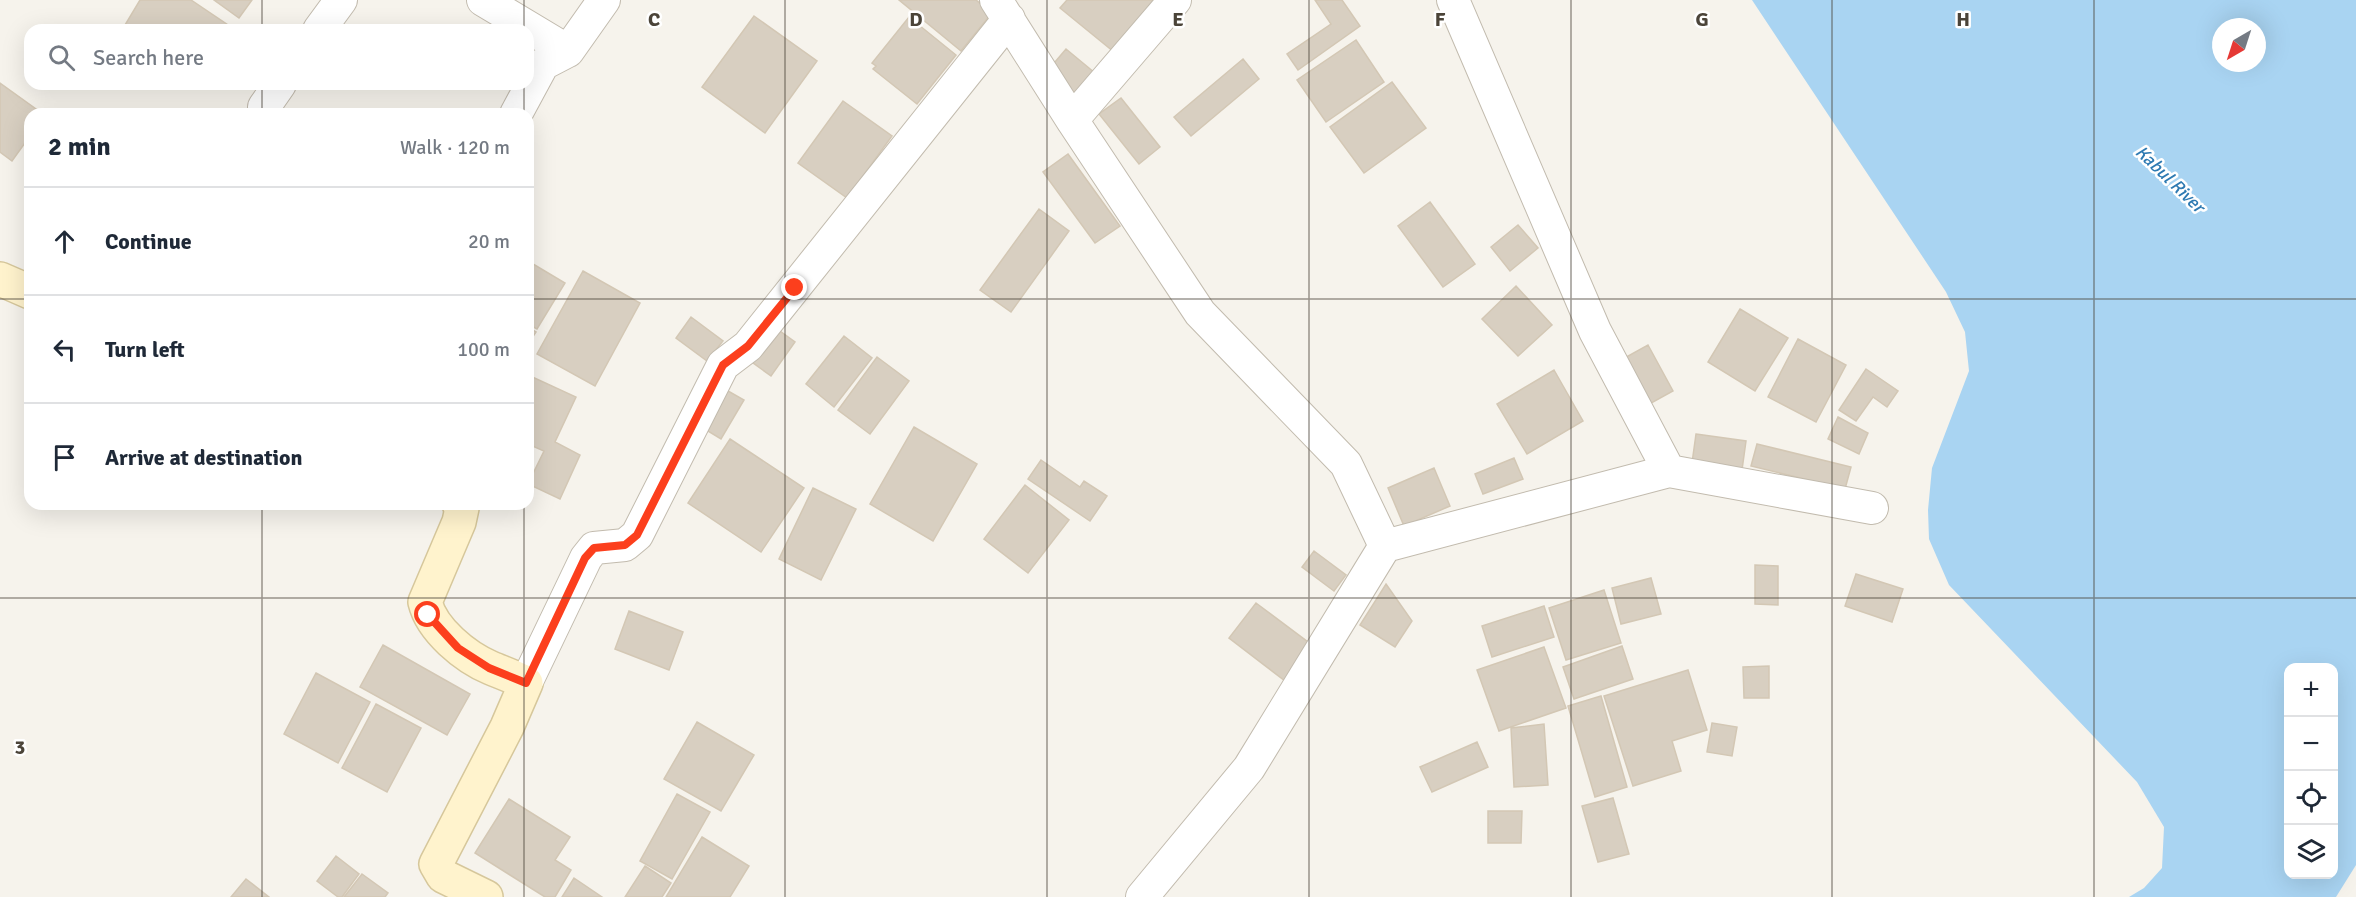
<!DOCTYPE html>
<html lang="en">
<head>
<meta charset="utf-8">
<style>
	body { margin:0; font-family:Signika,sans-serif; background:#f2f2f3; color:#1f2937 }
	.controls { position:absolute; right:18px; bottom:18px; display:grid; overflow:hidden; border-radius:12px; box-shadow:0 6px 24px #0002 }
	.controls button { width:54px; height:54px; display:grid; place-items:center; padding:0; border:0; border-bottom:2px solid #e0e1e3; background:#fff; color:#1f2937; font:30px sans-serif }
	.compass { position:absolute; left:2212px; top:18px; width:54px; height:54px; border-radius:50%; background:#fff; box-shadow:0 6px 24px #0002; rotate:219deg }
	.stop { position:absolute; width:18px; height:18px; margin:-14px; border:4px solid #fc3f1d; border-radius:50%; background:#fff }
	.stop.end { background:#fc3f1d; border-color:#fff; box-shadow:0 2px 6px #0008 }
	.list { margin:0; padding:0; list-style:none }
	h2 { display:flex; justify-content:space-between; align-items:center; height:78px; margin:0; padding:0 24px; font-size:26px }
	h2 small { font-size:20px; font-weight:400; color:#747a83 }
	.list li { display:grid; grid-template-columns:39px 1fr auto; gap:18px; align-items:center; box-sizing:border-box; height:108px; padding:0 24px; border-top:2px solid #e0e1e3 }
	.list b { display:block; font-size:22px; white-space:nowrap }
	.list em { font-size:20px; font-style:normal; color:#747a83 }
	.icon { flex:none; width:33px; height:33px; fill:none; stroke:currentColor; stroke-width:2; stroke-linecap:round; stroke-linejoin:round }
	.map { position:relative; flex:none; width:2356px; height:897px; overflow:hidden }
	.search { position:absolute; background:#fff; box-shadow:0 6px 24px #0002; left:24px; top:24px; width:510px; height:66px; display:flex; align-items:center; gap:15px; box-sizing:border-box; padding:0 21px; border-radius:18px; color:#747a83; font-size:22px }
	.panel { position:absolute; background:#fff; box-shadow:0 6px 24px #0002; left:24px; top:108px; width:510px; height:402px; border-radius:18px }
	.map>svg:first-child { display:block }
	.water { fill:#a9d4f2; fill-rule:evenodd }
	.building { fill:#d8cfc1; stroke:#d3c7b4; stroke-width:1.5 }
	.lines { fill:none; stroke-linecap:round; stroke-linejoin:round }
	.street-casing { stroke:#c2bbae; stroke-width:34 }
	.secondary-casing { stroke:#d6c79b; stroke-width:36 }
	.street { stroke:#fff; stroke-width:32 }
	.secondary { stroke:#fff3cd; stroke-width:33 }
	.route { stroke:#fc3f1d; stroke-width:8 }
	.grid { fill:none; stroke:#4b4439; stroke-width:1.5; stroke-opacity:0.55 }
	.labels { text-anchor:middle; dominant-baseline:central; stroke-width:5; stroke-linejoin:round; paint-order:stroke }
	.water-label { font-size:18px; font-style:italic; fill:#2e7ab2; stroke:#fff }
	.grid-label { font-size:20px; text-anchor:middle; font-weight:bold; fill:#4b4439; stroke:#fff; stroke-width:5; stroke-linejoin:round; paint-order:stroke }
</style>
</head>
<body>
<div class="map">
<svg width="2356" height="897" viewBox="0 0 2356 897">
	<rect width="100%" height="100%" fill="#f6f3ec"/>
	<path class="water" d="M 1752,0 L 2356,0 L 2356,865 L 2336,897 L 2129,897 L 2144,888 L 2162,868 L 2164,827 L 2137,782 L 1949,585 L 1929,539 L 1928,510 L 1932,468 L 1969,371 L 1965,332 L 1946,292 ZM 2221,27 L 2257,27 L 2257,63 L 2221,63 ZM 2288,668 L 2334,668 L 2334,874 L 2288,874 Z"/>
	<path class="building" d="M 140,0 L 191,0 L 231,27 L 229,30 L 122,30 Z
		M 214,0 L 252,0 L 239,18 Z
		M 899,0 L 976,0 L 992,13 L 961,51 Z
		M 1067,0 L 1157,0 L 1114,52 L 1060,8 Z
		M 1315,0 L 1342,0 L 1360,26 L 1298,70 L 1287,54 L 1331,24 Z
		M 754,16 L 817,61 L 765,133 L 702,87 Z
		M 909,17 L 956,55 L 917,104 L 873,69 L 876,66 L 872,63 Z
		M 1356,40 L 1384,82 L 1326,122 L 1297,80 Z
		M 1066,49 L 1095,73 L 1070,98 L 1049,69 Z
		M 1243,59 L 1259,79 L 1191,136 L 1174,117 Z
		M 1392,82 L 1426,128 L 1364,173 L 1330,127 Z
		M 0,83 L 43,114 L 30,114 L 30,136 L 12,161 L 0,152 Z
		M 1121,98 L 1160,147 L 1139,164 L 1099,114 Z
		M 843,101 L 892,136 L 847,198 L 798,163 Z
		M 1068,154 L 1120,226 L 1095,243 L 1043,172 Z
		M 1430,202 L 1475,264 L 1443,287 L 1398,226 Z
		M 1039,209 L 1069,231 L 1011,312 L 980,290 Z
		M 1518,225 L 1538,248 L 1510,271 L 1491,247 Z
		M 528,261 L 565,283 L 537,329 L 528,324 Z
		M 583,271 L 640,303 L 595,386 L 537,354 Z
		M 1516,286 L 1552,325 L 1518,356 L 1482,319 Z
		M 1740,309 L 1788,338 L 1755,391 L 1708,362 Z
		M 691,317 L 723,341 L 707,361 L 676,338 Z
		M 773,326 L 795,342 L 771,376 L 749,360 Z
		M 528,327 L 536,332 L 528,344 Z
		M 844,336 L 872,358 L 834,407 L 806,384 Z
		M 1798,339 L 1846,365 L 1816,422 L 1768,397 Z
		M 1648,345 L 1673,391 L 1644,407 L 1619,361 Z
		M 877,357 L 909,381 L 870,434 L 838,410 Z
		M 1866,369 L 1898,391 L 1887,407 L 1873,397 L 1856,421 L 1839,410 Z
		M 1554,370 L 1583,421 L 1527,454 L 1497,404 Z
		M 528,375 L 576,397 L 555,442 L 580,455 L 560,499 L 528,484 L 544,451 L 528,444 Z
		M 721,387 L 744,400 L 721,439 L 698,425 Z
		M 1838,417 L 1868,433 L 1859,454 L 1828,439 Z
		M 914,427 L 977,464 L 933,541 L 870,504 Z
		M 1696,434 L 1746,441 L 1742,470 L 1692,463 Z
		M 730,439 L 804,488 L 761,552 L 688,503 Z
		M 1757,444 L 1851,467 L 1845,489 L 1751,466 Z
		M 1514,458 L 1523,479 L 1483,494 L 1475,474 Z
		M 1041,460 L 1080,487 L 1084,481 L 1107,496 L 1090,521 L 1028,479 Z
		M 1434,468 L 1450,506 L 1404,526 L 1388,488 Z
		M 1025,485 L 1069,520 L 1028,573 L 984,539 Z
		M 813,488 L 856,509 L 821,580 L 779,559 Z
		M 1314,551 L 1346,575 L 1334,591 L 1302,567 Z
		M 1755,565 L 1778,566 L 1778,605 L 1755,604 Z
		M 1856,574 L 1903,589 L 1892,622 L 1845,606 Z
		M 1651,578 L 1661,614 L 1621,624 L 1612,588 Z
		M 1386,584 L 1412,621 L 1395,647 L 1360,625 Z
		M 1604,590 L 1621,643 L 1566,660 L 1549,608 Z
		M 1256,603 L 1312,645 L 1285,681 L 1229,638 Z
		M 1544,606 L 1554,637 L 1492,657 L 1482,626 Z
		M 629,611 L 683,632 L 669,670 L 615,649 Z
		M 383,645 L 470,694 L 447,735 L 360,687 Z
		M 1622,646 L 1633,679 L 1574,699 L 1563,667 Z
		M 1544,647 L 1566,708 L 1499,731 L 1477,670 Z
		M 1769,666 L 1769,698 L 1744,698 L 1743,667 Z
		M 1688,670 L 1707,730 L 1672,741 L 1681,771 L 1633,786 L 1604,696 Z
		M 316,673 L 370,702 L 338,763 L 284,734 Z
		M 1601,696 L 1627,787 L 1595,797 L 1568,706 Z
		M 376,704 L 421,728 L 387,792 L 342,768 Z
		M 697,722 L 754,755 L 721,811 L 664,779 Z
		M 1712,723 L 1737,727 L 1732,756 L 1707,752 Z
		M 1544,724 L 1548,785 L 1514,787 L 1511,728 Z
		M 1477,742 L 1488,767 L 1432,792 L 1420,767 Z
		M 677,794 L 710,812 L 672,879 L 640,861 Z
		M 1613,798 L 1629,854 L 1598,862 L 1582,806 Z
		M 509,799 L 570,837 L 555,860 L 571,870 L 555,897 L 545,897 L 475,853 Z
		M 1488,811 L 1522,811 L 1521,843 L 1488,843 Z
		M 702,837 L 749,866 L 730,897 L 666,897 Z
		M 336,856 L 359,874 L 342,897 L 338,897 L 317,881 Z
		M 645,866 L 671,883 L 662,897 L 625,897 Z
		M 362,874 L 388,893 L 385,897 L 344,897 Z
		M 574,878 L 602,897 L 562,897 Z
		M 246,879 L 269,897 L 231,897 Z"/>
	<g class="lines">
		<defs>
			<path id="street" d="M 483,0 L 568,51
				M 996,0 L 1072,120 L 1200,313 L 1346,464 L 1385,546 L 1249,768 L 1142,897
				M 1453,0 L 1595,331 L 1669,471
				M 319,30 L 341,0
				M 264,107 L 280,84
				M 516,114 L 543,64 L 568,51 L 604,0
				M 1072,120 L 1175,0
				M 1385,546 L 1669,471 L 1872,508
				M 526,683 L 586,558 L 594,548 L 625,545 L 637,535 L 723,365 L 748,346 L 1009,19"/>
			<path id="secondary" d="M 0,279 L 30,292
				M 459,504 L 462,508 L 459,522 L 425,602 C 432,630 465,657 491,668 C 503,673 514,677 526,683 L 507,727 L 436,864 L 443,876 L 486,897"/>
		</defs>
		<use href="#street" class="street-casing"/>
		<use href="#secondary" class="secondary-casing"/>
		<use href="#street" class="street"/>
		<use href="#secondary" class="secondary"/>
	</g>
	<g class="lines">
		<path class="route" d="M 428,615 L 458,648 L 489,668 L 526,683 L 585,558 L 594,548 L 625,545 L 637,535 L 723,365 L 748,346 L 795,288"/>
	</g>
	<path class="grid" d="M 262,0 L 262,30M 524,0 L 524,30M 785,0 L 785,897M 1047,0 L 1047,897M 1309,0 L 1309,897M 1571,0 L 1571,897M 1832,0 L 1832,897M 2094,0 L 2094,897M 262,84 L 262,114M 524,84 L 524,114M 0,299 L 30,299M 528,299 L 2356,299M 262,504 L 262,897M 524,504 L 524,897M 0,598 L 2356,598"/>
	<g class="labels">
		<g class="water-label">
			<text transform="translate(2170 179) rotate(44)">Kabul River</text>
		</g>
	</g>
	<g class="grid-label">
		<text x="654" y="26">C</text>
		<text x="916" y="26">D</text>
		<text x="1178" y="26">E</text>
		<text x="1440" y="26">F</text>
		<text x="1702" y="26">G</text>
		<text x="1963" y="26">H</text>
		<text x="20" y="754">3</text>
	</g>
</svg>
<div class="controls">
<button>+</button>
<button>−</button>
<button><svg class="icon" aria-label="locate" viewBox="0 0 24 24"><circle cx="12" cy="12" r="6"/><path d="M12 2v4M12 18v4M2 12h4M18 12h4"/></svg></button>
<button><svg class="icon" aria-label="layers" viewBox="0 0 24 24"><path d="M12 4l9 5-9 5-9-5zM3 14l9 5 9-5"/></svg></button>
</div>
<svg class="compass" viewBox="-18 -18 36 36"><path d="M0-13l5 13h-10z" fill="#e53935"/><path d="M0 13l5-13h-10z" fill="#747a83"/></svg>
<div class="stop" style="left:428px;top:615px"></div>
<div class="stop end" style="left:795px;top:288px"></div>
<div class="search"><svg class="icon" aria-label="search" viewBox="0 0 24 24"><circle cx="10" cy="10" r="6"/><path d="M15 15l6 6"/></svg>Search here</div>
<section class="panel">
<h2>2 min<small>Walk · 120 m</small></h2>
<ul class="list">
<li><svg class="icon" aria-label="ahead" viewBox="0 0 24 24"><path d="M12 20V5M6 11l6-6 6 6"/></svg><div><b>Continue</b></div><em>20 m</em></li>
<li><svg class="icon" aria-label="left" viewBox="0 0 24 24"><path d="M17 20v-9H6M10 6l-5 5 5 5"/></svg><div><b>Turn left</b></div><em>100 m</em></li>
<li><svg class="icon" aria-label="arrive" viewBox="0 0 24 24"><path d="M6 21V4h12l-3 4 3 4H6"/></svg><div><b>Arrive at destination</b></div></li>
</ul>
</section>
</div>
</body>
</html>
